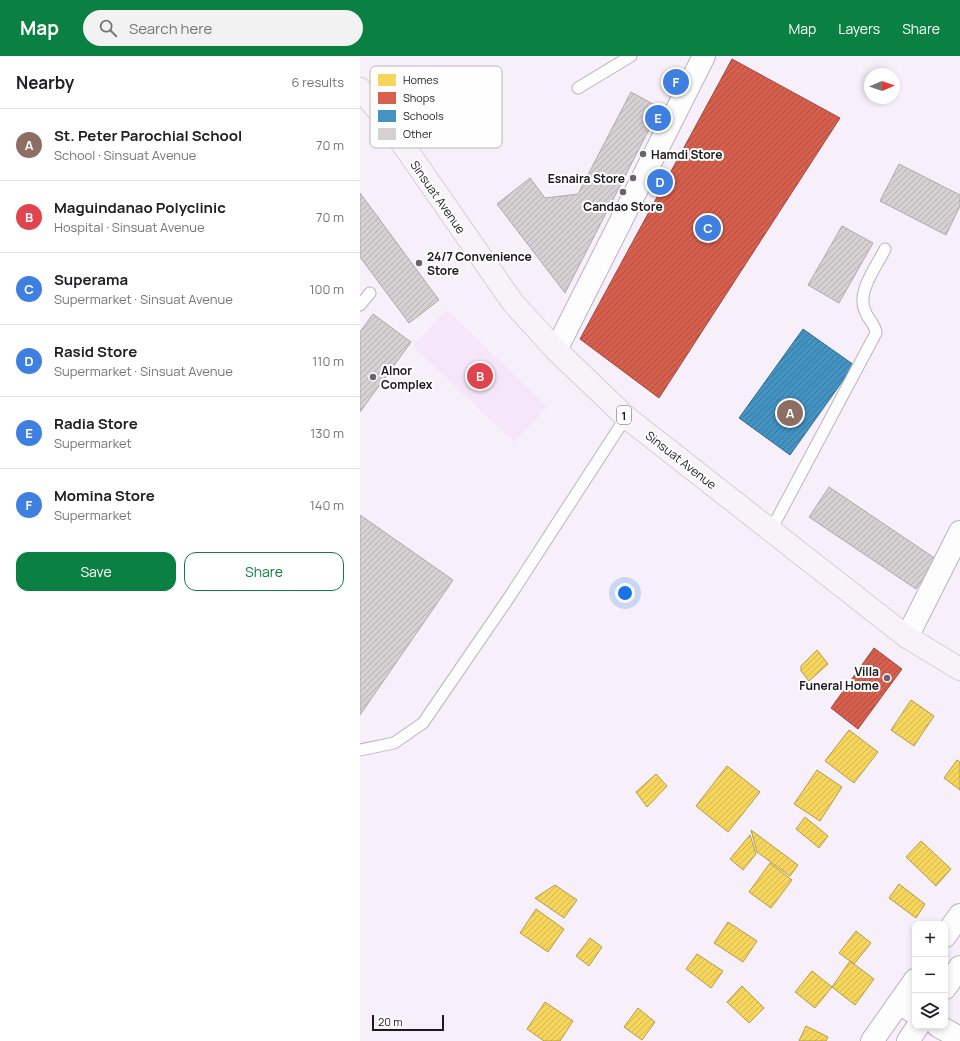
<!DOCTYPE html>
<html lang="en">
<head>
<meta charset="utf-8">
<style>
	body { margin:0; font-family:Manrope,sans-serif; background:#f2f2f2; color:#202124 }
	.controls { position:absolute; right:12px; bottom:12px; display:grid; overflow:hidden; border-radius:8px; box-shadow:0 2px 6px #0003 }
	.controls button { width:36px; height:36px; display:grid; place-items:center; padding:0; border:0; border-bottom:1px solid #e0e0e0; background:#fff; color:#202124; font:20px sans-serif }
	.compass { position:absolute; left:504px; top:12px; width:36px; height:36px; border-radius:50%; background:#fff; box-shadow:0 2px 6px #0003; rotate:88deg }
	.scale { position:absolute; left:12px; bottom:10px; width:72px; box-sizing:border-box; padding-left:4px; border:2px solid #1c181e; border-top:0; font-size:11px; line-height:14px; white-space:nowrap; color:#1c181e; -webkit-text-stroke:3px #fefefe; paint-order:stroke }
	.you { position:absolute; left:265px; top:537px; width:14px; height:14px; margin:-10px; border:3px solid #fff; border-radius:50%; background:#1a73e8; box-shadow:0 0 0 6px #1a73e833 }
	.badge { display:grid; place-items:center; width:26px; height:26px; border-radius:50%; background:#0b8043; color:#fff; font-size:13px; font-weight:700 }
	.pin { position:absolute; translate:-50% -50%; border:2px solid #fff; box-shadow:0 1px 4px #0006 }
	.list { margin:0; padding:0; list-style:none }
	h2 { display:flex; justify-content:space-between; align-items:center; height:52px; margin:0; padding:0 16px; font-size:17px }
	h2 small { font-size:13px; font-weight:400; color:#757577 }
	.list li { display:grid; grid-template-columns:26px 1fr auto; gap:12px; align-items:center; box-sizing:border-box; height:72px; padding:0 16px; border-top:1px solid #e0e0e0 }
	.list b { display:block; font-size:15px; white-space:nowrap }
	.list p { margin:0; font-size:13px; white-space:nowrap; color:#757577 }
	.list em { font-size:13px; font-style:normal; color:#757577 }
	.actions { display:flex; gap:8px; padding:12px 16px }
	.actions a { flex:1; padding:9px 0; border:1px solid #0b8043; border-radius:12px; text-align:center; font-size:14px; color:#0b8043 }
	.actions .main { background:#0b8043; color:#fff }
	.icon { flex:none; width:22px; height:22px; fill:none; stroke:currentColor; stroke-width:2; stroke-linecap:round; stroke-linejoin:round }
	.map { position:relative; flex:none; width:600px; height:985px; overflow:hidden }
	header { display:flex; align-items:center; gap:24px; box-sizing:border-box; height:56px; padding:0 20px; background:#0b8043; color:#fff }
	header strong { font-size:19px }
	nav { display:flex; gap:22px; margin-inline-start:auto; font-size:14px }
	.search { width:280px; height:36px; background:#f2f2f2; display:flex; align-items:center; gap:10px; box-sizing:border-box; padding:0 14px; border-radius:22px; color:#757577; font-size:15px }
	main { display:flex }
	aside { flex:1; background:#fff }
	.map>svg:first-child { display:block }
	.built { fill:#f5e7f9 }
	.homes { fill:url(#homes-hatch); stroke:#b59c49 }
	.shops { fill:url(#shops-hatch); stroke:#9e4a3f }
	.schools { fill:url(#schools-hatch); stroke:#376e92 }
	.building { fill:url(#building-hatch); stroke:#afaaab }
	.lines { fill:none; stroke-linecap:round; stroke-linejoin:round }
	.service-casing { stroke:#bab4bc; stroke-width:13 }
	.minor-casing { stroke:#bab4bc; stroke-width:24 }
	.tertiary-casing { stroke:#bab4bc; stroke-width:24 }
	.primary-casing { stroke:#d3d0d4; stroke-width:24 }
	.service { stroke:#fefdfe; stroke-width:11 }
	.minor { stroke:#fefdfe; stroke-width:22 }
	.tertiary { stroke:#fefdfe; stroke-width:22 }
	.primary { stroke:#f7f3f8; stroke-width:22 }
	.poi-dot { fill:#69636b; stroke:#fefefe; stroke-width:1.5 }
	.labels { text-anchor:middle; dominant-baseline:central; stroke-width:4; stroke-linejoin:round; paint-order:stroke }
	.shield { fill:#fefefe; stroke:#605d61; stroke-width:1 }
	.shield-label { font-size:11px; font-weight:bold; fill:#1c181e }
	.poi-label { font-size:12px; font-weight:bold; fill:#1c181e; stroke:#fefefe; text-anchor:start }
	.street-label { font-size:12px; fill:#1c181e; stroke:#fefefe }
	.key { fill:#fefefe; stroke:#bab9bb; stroke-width:1 }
	.key-label { font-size:11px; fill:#1c181e }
</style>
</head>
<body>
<header>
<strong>Map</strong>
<div class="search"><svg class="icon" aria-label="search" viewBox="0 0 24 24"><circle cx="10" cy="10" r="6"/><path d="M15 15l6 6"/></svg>Search here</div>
<nav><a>Map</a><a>Layers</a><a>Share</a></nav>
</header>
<main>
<aside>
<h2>Nearby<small>6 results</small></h2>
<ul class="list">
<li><span class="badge" style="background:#8d6e63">A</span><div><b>St. Peter Parochial School</b><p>School · Sinsuat Avenue</p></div><em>70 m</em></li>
<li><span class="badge" style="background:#e0444e">B</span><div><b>Maguindanao Polyclinic</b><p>Hospital · Sinsuat Avenue</p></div><em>70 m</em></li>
<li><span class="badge" style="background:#3f7fe0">C</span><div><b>Superama</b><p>Supermarket · Sinsuat Avenue</p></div><em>100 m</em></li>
<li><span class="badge" style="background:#3f7fe0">D</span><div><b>Rasid Store</b><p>Supermarket · Sinsuat Avenue</p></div><em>110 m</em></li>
<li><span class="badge" style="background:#3f7fe0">E</span><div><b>Radia Store</b><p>Supermarket</p></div><em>130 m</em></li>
<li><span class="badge" style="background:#3f7fe0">F</span><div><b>Momina Store</b><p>Supermarket</p></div><em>140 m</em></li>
</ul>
<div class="actions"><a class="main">Save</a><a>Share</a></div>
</aside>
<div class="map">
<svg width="600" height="985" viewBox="0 0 600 985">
	<defs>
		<pattern id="homes-hatch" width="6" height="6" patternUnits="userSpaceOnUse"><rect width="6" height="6" fill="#f6d55c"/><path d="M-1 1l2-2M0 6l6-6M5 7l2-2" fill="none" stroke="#d2b650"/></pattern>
		<pattern id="shops-hatch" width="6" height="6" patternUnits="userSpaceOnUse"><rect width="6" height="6" fill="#d6604d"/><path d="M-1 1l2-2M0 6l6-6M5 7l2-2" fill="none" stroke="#ad4e3f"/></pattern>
		<pattern id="schools-hatch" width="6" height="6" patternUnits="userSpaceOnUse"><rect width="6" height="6" fill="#4393c3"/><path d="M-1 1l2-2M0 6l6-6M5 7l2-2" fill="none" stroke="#37779e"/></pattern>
		<pattern id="building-hatch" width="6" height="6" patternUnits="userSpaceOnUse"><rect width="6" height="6" fill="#d5d0d1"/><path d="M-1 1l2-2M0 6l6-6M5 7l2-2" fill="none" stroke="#b6b2b3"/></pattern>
	</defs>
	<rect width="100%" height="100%" fill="#f7eff9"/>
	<path class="built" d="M 87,254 L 187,351 L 154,386 L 53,290 Z"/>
	<path class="homes" d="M 457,594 L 468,608 L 449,625 L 441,615 L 441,610 Z
		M 551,644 L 574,660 L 554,690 L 531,674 Z
		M 489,674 L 518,696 L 494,727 L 465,705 Z
		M 597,704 L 600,706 L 600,734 L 584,722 Z
		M 367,710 L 400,736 L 368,776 L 336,750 Z
		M 457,714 L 482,731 L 460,765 L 434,748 Z
		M 296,718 L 307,730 L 287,751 L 276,736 Z
		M 445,761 L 468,780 L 459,792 L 436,773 Z
		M 391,774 L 438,809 L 430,820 L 397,796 Z
		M 390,779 L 396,798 L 383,814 L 370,803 Z
		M 561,785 L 591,813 L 576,830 L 546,801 Z
		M 410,807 L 432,824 L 411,852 L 389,836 Z
		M 539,828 L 565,848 L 556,862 L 529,842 Z
		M 195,829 L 217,844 L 204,862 L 175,842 Z
		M 176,853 L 204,873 L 188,896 L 160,877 Z
		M 368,866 L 397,885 L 383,906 L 354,887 Z
		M 496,875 L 511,887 L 494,908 L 479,897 Z
		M 230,882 L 242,891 L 229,910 L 216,900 Z
		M 337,898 L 363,915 L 351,932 L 326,913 Z
		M 490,905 L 514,923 L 495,949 L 472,931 Z
		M 452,915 L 472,931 L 455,952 L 435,936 Z
		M 382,930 L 404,952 L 389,967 L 367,946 Z
		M 185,946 L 213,965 L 200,985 L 184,985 L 167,973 Z
		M 278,952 L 295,966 L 282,984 L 264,971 Z
		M 446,970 L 468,981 L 466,985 L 439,985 Z"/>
	<path class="shops" d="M 372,3 L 480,62 L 299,342 L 220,283 Z
		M 514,592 L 542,613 L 498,673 L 471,652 Z"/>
	<path class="schools" d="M 443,273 L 494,309 L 430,399 L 379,362 Z"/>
	<path class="building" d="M 271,36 L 300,52 L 205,237 L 137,148 L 170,122 L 185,142 L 218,138 Z
		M 539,108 L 600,139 L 600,150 L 586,179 L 520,145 Z
		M 0,137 L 79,244 L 49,267 L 0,201 Z
		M 482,170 L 513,187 L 479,247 L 448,229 Z
		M 13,258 L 51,286 L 0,356 L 0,276 Z
		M 469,431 L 576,503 L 556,533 L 449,461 Z
		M 0,459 L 93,524 L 0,659 Z"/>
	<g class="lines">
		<defs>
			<path id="service" d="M 218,32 L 271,0
				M 0,249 L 10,237
				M 411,474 L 516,277 C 515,267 508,264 505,255 C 496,236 517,210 525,193
				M 0,694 L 34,687 L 63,667 L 150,540 L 266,361"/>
			<path id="minor" d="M 196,294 L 344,0
				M 547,581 L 600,476
				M 539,947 L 555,957
				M 578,970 L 600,982"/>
			<path id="tertiary" d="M 585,880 L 600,859
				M 585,932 L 600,911
				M 512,985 L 555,924
				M 548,985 L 558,970"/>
			<path id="primary" d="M 0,33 L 26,64 L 153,247 L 196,294 L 266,361 L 547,581 L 600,613"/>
		</defs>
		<use href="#service" class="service-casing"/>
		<use href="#minor" class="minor-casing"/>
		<use href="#tertiary" class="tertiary-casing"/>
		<use href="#primary" class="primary-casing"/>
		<use href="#service" class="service"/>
		<use href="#minor" class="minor"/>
		<use href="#tertiary" class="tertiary"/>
		<use href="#primary" class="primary"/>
	</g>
	<g class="poi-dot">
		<circle cx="283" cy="98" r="4"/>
		<circle cx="273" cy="122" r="4"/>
		<circle cx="263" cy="136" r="4"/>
		<circle cx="59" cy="207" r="4"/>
		<circle cx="13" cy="321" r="4"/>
		<circle cx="527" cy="622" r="4"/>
	</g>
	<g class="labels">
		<rect class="shield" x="257" y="350" width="14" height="18" rx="3"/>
		<g class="shield-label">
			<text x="264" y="359">1</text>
		</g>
		<g class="poi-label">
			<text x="291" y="98">Hamdi Store</text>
			<text x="265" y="122" text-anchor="end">Esnaira Store</text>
			<text x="263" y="150" text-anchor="middle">Candao Store</text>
			<text x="67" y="200">24/7 Convenience<tspan x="67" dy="14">Store</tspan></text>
			<text x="21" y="314">Alnor<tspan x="21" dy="14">Complex</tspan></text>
			<text x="519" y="615" text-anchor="end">Villa<tspan x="519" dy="14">Funeral Home</tspan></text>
		</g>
		<g class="street-label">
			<text transform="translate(78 141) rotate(55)">Sinsuat Avenue</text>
			<text transform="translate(321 404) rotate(38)">Sinsuat Avenue</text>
		</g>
	</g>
	<rect x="10" y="10" width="132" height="82" rx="6" class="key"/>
	<rect x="18" y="18" width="18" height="12" fill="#f6d55c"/>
	<rect x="18" y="36" width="18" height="12" fill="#d6604d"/>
	<rect x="18" y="54" width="18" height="12" fill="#4393c3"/>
	<rect x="18" y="72" width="18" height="12" fill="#d5d0d1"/>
	<g class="key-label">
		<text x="43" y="28">Homes</text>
		<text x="43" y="46">Shops</text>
		<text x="43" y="64">Schools</text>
		<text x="43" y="82">Other</text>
	</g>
</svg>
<div class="controls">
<button>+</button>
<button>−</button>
<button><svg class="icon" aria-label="layers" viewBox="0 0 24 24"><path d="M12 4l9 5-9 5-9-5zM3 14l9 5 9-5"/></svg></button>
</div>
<svg class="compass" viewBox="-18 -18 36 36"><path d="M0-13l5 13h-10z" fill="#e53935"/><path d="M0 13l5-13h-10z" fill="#757577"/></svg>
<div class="scale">20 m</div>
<div class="you"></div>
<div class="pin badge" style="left:430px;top:357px;background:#8d6e63">A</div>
<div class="pin badge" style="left:120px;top:320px;background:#e0444e">B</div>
<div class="pin badge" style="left:348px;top:172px;background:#3f7fe0">C</div>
<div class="pin badge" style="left:300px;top:126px;background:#3f7fe0">D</div>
<div class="pin badge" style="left:298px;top:62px;background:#3f7fe0">E</div>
<div class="pin badge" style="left:316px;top:26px;background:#3f7fe0">F</div>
</div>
</main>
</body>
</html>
